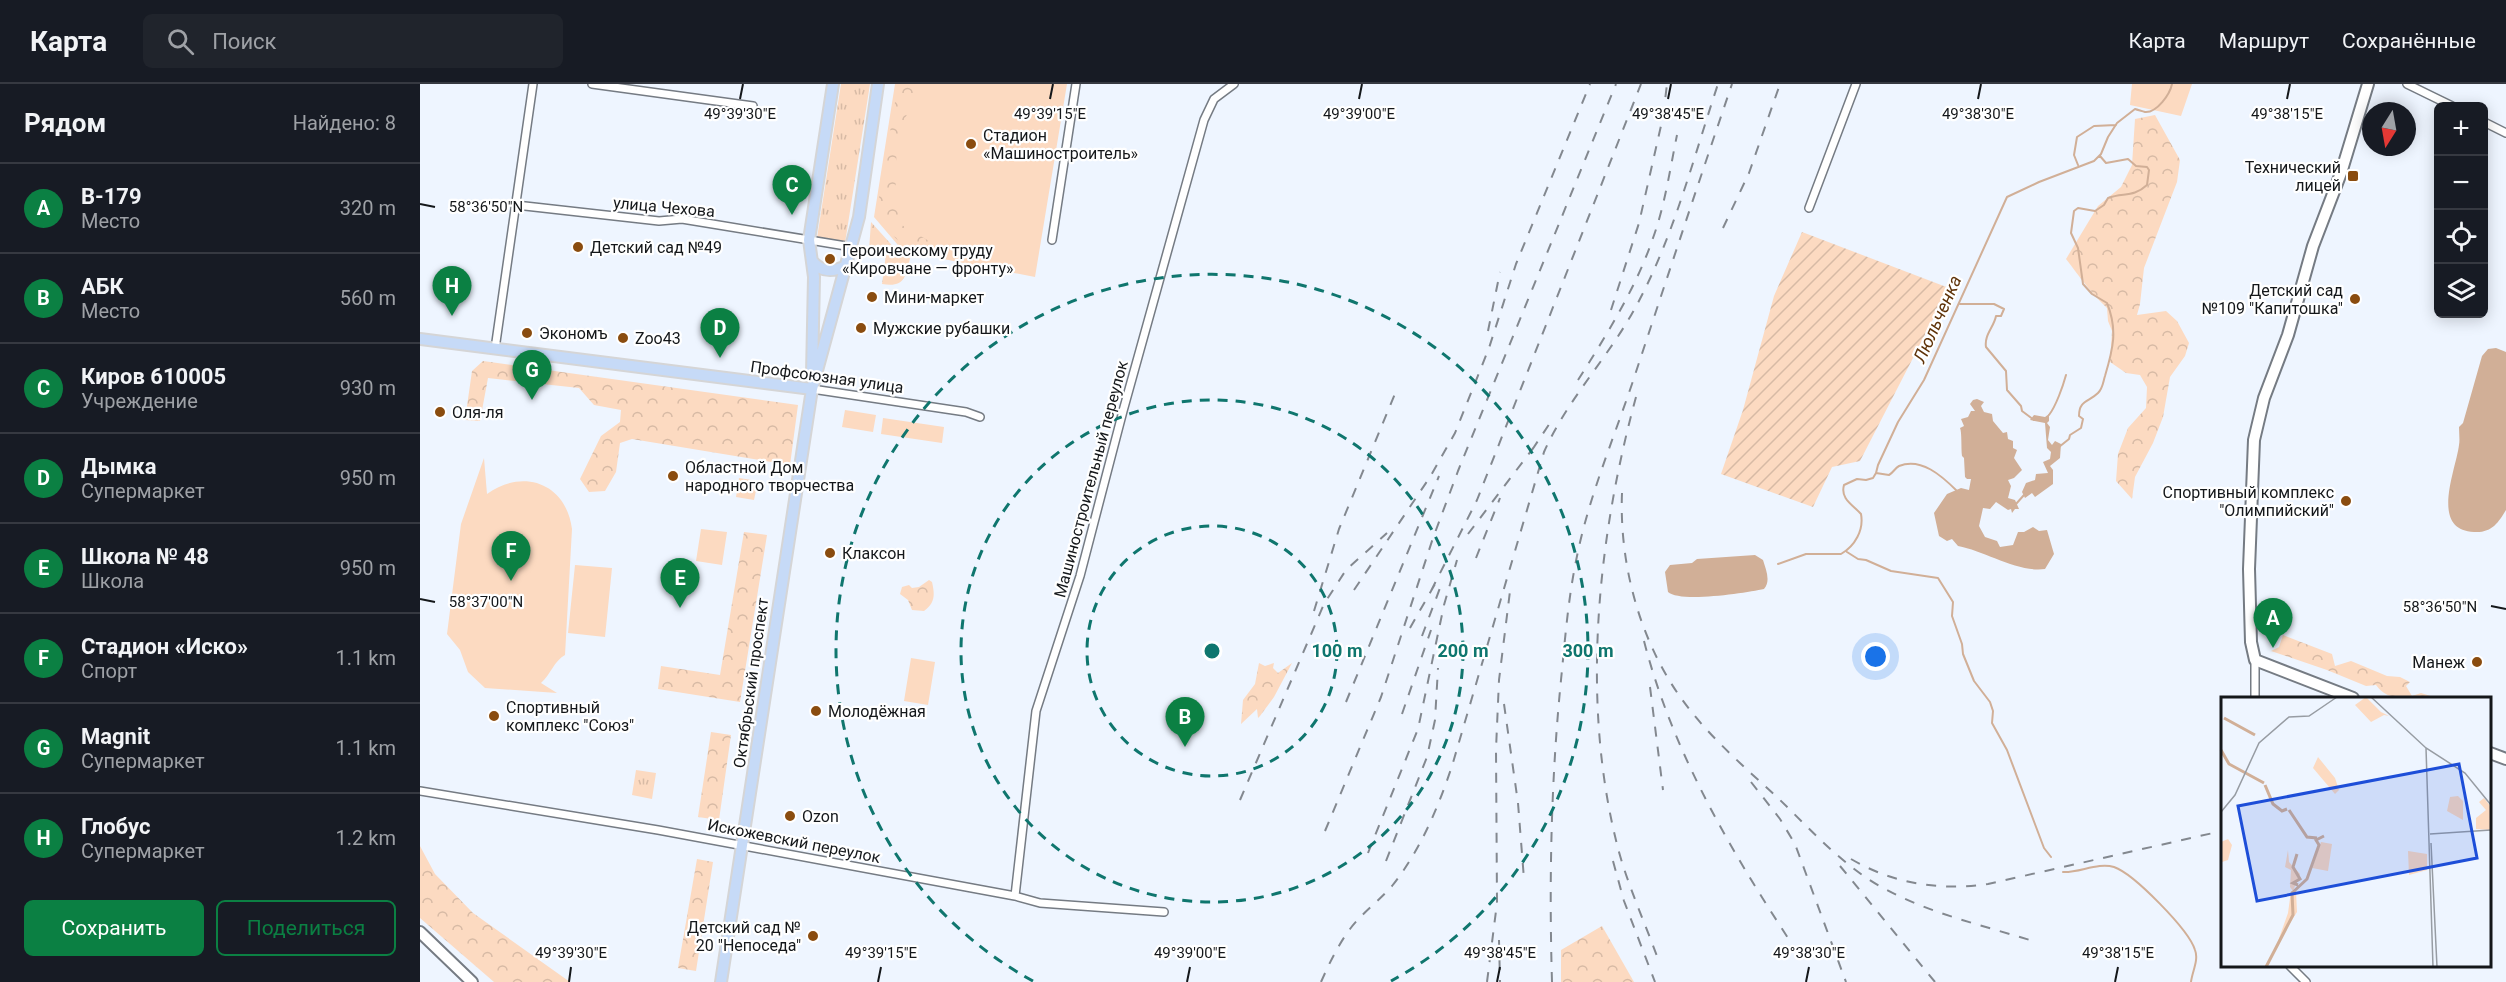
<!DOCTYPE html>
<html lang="ru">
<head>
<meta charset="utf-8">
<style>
	body { margin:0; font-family:Roboto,sans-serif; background:#20242c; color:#f1f3f6 }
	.controls { position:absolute; right:18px; top:18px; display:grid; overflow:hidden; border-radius:9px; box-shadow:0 3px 15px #0003 }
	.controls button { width:54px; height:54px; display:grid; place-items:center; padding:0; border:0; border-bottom:2px solid #363941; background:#171b24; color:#f1f3f6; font:30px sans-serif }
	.compass { position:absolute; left:1942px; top:18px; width:54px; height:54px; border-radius:50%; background:#171b24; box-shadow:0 3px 15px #0003; rotate:191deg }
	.you { position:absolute; left:1456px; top:573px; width:21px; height:21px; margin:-15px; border:4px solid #fff; border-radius:50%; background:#1a73e8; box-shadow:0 0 0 9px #1a73e833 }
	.badge { display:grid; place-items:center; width:39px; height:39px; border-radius:50%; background:#0b8043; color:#fff; font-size:20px; font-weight:700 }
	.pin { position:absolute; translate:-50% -50px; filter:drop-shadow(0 2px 3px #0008) }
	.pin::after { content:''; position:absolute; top:32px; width:21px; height:18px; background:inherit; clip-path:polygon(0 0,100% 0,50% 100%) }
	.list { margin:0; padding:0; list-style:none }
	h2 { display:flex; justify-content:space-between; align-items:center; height:78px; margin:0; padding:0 24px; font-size:26px }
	h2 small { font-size:20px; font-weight:400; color:#9ea1a6 }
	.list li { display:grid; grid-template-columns:39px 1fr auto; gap:18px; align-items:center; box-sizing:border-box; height:90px; padding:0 24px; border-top:2px solid #363941 }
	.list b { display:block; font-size:22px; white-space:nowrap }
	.list p { margin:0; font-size:20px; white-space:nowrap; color:#9ea1a6 }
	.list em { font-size:20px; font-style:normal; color:#9ea1a6 }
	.actions { display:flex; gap:12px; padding:18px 24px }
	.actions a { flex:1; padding:14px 0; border:2px solid #0b8043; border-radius:9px; text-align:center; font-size:21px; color:#0b8043 }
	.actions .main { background:#0b8043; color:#fff }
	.icon { flex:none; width:33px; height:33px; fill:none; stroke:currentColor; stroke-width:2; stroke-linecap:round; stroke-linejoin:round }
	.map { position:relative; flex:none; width:2086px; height:898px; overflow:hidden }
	header { display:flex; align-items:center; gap:36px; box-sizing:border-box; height:84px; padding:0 30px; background:#171b24; border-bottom:2px solid #363941 }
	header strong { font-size:28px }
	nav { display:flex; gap:33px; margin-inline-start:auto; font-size:21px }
	.search { width:420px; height:54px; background:#20242c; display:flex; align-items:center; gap:15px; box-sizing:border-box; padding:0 21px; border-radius:9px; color:#9ea1a6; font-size:22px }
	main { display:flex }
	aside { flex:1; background:#171b24 }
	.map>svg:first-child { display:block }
	.grass { fill:#fcdac1 }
	.forest { fill:url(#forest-crowns) }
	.park { fill:url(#park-tufts) }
	.garden { fill:url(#garden-furrows) }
	.water { fill:#d1af97 }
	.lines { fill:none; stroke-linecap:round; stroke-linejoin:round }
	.stream { stroke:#d1af97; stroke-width:2 }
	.street-casing { stroke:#757b83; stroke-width:10 }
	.secondary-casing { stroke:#757b83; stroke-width:14 }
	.primary-casing { stroke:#d5d5d6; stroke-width:14 }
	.street { stroke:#fff; stroke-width:7 }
	.secondary { stroke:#fff; stroke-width:10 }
	.primary { stroke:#c6daf7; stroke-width:10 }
	.rail { stroke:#83888f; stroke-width:2; stroke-dasharray:10 10; stroke-linecap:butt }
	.ticks { fill:none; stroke:#14171a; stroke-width:2 }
	.ring { fill:none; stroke:#0f766e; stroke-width:3; stroke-dasharray:10 8 }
	.poi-dot { fill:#8a4c0f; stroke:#fff; stroke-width:2 }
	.labels { text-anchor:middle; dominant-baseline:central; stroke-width:4.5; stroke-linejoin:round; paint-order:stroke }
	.poi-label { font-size:16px; fill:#14171a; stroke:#fff; text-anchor:start }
	.street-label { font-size:16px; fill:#14171a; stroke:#fff }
	.water-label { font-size:18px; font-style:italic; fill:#5e3208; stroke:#fff }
	.inset-river { fill:none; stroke:#d1af97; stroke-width:3 }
	.inset-road { fill:none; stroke:#979ca3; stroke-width:1.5 }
	.view { fill:#1d4ed8; fill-opacity:0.15; stroke:#1d4ed8; stroke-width:3 }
	.inset-edge { fill:none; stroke:#14171a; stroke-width:3 }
	.ticks-label { font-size:15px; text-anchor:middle; fill:#14171a; stroke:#fff; stroke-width:4.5; stroke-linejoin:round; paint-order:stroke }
	.centre { fill:#0f766e; stroke:#fff; stroke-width:3 }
	.ring-label { font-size:18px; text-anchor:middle; font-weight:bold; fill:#0f766e; stroke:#fff; stroke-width:4.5; stroke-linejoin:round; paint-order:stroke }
</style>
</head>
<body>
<header>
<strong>Карта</strong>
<div class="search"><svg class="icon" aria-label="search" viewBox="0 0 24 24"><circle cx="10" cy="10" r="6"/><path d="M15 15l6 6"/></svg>Поиск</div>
<nav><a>Карта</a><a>Маршрут</a><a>Сохранённые</a></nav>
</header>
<main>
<aside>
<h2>Рядом<small>Найдено: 8</small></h2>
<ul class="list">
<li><span class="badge">A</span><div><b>В-179</b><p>Место</p></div><em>320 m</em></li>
<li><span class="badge">B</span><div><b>АБК</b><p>Место</p></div><em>560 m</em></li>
<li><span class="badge">C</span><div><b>Киров 610005</b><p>Учреждение</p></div><em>930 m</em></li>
<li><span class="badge">D</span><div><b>Дымка</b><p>Супермаркет</p></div><em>950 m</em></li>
<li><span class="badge">E</span><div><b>Школа № 48</b><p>Школа</p></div><em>950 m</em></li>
<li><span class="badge">F</span><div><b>Стадион «Иско»</b><p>Спорт</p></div><em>1.1 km</em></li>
<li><span class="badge">G</span><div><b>Magnit</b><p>Супермаркет</p></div><em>1.1 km</em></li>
<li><span class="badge">H</span><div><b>Глобус</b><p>Супермаркет</p></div><em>1.2 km</em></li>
</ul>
<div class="actions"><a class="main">Сохранить</a><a>Поделиться</a></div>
</aside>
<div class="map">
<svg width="2086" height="898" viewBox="0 0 2086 898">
	<defs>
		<pattern id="forest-crowns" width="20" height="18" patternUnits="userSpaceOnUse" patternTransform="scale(1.5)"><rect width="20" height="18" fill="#fcdac1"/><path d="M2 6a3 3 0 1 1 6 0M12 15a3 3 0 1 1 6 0" fill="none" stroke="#d7baa5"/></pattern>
		<pattern id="park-tufts" width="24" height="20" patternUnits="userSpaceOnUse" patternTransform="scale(1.5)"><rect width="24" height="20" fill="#fcdac1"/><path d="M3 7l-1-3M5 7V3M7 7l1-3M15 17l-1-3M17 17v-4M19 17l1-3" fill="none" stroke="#d7baa5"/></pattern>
		<pattern id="garden-furrows" width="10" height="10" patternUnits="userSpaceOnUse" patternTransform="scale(1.5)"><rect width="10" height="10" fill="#fcdac1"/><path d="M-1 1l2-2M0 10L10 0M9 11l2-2" fill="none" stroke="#d7baa5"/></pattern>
	</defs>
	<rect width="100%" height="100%" fill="#eef5ff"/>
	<path class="grass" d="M 475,0 L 647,0 L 615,193 L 483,167 L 454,133 Z
		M 1712,0 L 1772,0 L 1761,32 L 1710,21 Z
		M 425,326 L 456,331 L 453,348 L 422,343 Z
		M 463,334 L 524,343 L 522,359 L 461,350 Z
		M 64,374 L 67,410 C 103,384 146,399 152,445 L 145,571 C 134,577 131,590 121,599 L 137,609 L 65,604 L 48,588 L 40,566 L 27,550 L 41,440 Z
		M 319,394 L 338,397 L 334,416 L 316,413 Z
		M 281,445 L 307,448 L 302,481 L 276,477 Z
		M 155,481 L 192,484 L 185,553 L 148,549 Z
		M 491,574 L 515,578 L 508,621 L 484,617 Z"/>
	<path class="forest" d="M 478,0 L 501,0 C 501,19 490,21 484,37 C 473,67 474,110 480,140 L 509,157 L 511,168 C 481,168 475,152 456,132 Z
		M 1735,31 L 1760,76 L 1757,98 L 1724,184 L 1720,220 L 1717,231 L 1746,227 L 1757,237 L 1769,259 L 1765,272 L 1750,293 L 1743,333 L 1733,359 L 1715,393 L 1712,415 L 1696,397 L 1698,370 L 1708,344 L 1726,324 L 1727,303 L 1720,291 L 1706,289 L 1690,278 L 1692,247 L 1688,237 L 1687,224 C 1671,209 1659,192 1646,175 L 1678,122 L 1701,103 L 1712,81 L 1715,35 Z
		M 451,138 L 478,168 L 490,174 C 486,193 484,204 462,200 L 466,170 L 449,166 Z
		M 63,277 L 378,321 L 370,381 L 212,355 L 200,359 L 196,388 L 185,407 L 169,408 L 160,395 L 181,352 L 200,338 L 201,326 L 174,321 L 159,304 L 68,294 L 60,337 L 45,336 L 52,287 Z
		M 324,448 L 347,451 L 320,618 L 238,605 L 241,582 L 300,591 Z
		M 509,496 L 512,498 C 515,511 515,519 504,527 L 492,526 L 488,516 L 480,510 L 482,503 L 489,501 L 492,504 L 499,503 Z
		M 1863,551 L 1912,570 L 1915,582 L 1931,577 L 1967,592 L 1980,593 L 1990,598 L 1986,602 L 1992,612 L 2001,609 L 2017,614 C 1997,615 1969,620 1956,601 L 1946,602 L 1907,586 L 1851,567 L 1859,563 Z
		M 839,579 L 845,582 L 854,579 L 853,584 L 858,589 L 872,579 L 854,613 L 840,632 L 838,634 L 837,625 L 821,640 L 823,616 L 835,600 Z
		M 291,648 L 311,651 L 299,736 L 278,733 Z
		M 0,762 L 15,790 L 53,829 L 150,898 L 74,898 L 0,834 Z
		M 277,775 L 293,778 L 276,887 L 258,884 Z
		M 1182,842 L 1214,898 L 1141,898 L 1141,866 Z"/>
	<path class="park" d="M 421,0 L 450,0 L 425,159 L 397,154 Z
		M 216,686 L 236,689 L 232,715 L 212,711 Z"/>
	<path class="garden" d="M 1382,148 L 1529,204 L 1440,377 L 1412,383 L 1393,423 L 1301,390 L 1323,326 L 1354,212 Z"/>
	<path class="water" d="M 2076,264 L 2086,268 L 2086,426 C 2078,439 2072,449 2054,448 C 2009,446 2036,386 2039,361 C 2040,356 2039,349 2039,343 L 2043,339 L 2062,272 L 2068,265 Z
		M 1557,315 L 1564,318 L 1561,322 L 1564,328 L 1572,330 L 1573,337 L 1583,349 L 1587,348 L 1588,355 L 1593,357 L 1593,364 L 1597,366 L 1594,374 L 1602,386 L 1594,394 L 1588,396 L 1591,402 L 1588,414 L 1595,416 L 1599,425 L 1595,425 L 1592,429 L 1591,425 L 1588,426 L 1576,418 L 1570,425 L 1563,424 L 1559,442 L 1565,453 L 1577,457 L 1580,463 L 1593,461 L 1598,448 L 1604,448 L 1613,443 L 1619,447 L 1627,446 L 1634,470 L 1625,485 C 1598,489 1565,467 1538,462 L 1532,455 L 1527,457 L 1519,452 L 1514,429 L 1527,410 L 1541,404 L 1549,406 L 1551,395 L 1547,395 L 1545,393 L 1544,374 L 1542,372 C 1541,365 1542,348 1540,344 L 1544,342 L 1541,335 L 1548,333 L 1551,327 L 1555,327 L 1550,320 L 1553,316 Z
		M 1629,330 L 1629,337 L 1627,339 L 1630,343 L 1628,356 L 1632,361 L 1635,357 L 1641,360 L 1640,374 L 1630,382 L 1633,386 L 1633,400 L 1615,413 L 1612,409 L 1605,414 L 1602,408 L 1606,399 L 1615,396 L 1616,390 L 1628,389 L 1623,378 L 1630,375 L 1631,368 L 1627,364 L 1625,339 L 1610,336 L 1614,331 L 1625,333 Z
		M 1335,471 L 1343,476 C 1346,486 1351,497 1344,505 C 1326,509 1260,519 1248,508 L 1245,488 L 1250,481 L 1272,479 L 1277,475 Z"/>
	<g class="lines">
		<path class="stream" d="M 1658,81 L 1654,71 L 1657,53 L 1674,42 L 1696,41
			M 1540,220 L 1574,220 L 1584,225 L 1581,232 L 1576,232 C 1574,243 1564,251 1566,263 L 1586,287 L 1587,306 L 1601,322 L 1602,327 L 1614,336
			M 1629,331 C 1636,322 1643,302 1646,291
			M 1639,363 L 1649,355 L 1650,351 L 1661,344 L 1663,335 L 1659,332 C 1659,316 1669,318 1678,309 C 1683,304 1683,298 1685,292 C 1693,265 1698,246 1687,219 L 1672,210 L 1663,200 L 1658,164 L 1651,149 L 1654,127 L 1658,124 L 1675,127 L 1684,121 L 1688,114 C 1703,108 1713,114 1727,101 L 1729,86 L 1727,83 L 1716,82 L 1708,75 L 1686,79 L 1680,72
			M 1456,389 L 1469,391 C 1473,389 1475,384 1479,382 C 1501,373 1522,392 1537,407
			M 1596,420 L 1604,411
			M 1427,468 L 1438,475 L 1446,476 L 1471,487 L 1518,494 L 1533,518 L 1532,532 L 1542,560 L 1543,570 L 1554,597 L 1570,618 L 1573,627 L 1572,639 L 1587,666 L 1624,764 L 1631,773
			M 1358,480 L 1386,470 L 1421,470 C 1435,462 1444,446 1441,430 C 1433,421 1420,415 1424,401 L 1437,395 L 1446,396 L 1453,394 L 1456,389 L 1458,381 L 1478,338 L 1504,296 L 1587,113 L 1619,98 L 1674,77 L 1681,70 L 1688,53 L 1697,39 L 1715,25 C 1718,26 1722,27 1725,28 C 1737,29 1750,10 1752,0
			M 1643,788 C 1659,789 1678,778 1694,783 C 1714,790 1769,846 1775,866 C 1779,876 1772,888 1771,898"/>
		<defs>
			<path id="street" d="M 172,0 L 333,22
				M 1987,0 L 2032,22
				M 2064,38 L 2086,49
				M 96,121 L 239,137 L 262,135 L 432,163
				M 1389,124 L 1436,0
				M 632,156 L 656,0
				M 75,265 L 113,0
				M 392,305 L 546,328 L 560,333
				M 1835,614 L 1835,576
				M 0,707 L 238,746 L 595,812 L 620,819 L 744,828
				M 595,812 L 616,627 L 660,492 L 703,327 L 784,36 L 794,15 L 814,0
				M 1870,882 L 1886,898"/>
			<path id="secondary" d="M 1933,614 L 1835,576 L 1831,558 L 1829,485 L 1834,356 L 1844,314 L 1868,251 L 1893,162 L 1921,89 L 1948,0
				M 2070,669 L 2086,675
				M 0,848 L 52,898"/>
			<path id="primary" d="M 392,177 C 402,189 413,188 426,182
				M 0,255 L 392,305
				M 392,290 L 394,193 L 389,156 L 413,0
				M 301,898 L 392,305 L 439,133 L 458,0"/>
		</defs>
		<use href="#street" class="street-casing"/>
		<use href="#secondary" class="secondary-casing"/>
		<use href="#primary" class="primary-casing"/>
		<use href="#street" class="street"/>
		<use href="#secondary" class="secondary"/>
		<use href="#primary" class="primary"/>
		<path class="rail" d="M 1303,144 L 1329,89 L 1360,0
			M 1191,226 L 1219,139 L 1243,33 L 1247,0
			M 1068,247 L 1080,188
			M 1158,296 C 1186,252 1216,204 1233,154 C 1245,121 1250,85 1257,51
			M 1216,313 C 1177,456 1160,622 1199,768 C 1209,804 1225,839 1238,875
			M 1112,366 L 1132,336
			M 1202,409 C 1199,484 1222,566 1270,626 C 1296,659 1329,687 1360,716 C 1393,748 1426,785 1467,806 C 1512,830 1565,842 1613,857
			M 1048,450 L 1117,359
			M 1056,474 L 1080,414
			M 934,506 L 1010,393 L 1035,349 L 1069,264 L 1096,180 L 1170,0
			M 1011,507 L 1057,416 L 1221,0
			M 894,527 L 919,445 L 977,305
			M 990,544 L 1015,500
			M 1002,552 L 1020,504
			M 1224,557 C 1252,666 1309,764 1370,857
			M 1230,603 L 1243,706
			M 926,618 L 1019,392
			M 1084,620 L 1098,719 L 1104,795
			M 982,630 L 1011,546
			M 1331,698 L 1360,735 L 1375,760 L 1426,898
			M 820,716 L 904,520 L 926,486 L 967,449
			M 905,747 L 961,613 L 1013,454 L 1038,387 L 1196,0
			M 948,769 L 998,645 L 1024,521 L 1037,476
			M 1431,775 C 1474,800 1520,807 1568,800 L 1802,747
			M 966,777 L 1007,673 L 1015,636 L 1018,584
			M 1193,777 L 1204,817 L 1235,898
			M 1420,782 L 1515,898
			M 1079,856 L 1080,898
			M 901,898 C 909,880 918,861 930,845 C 942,829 959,817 972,802 C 1000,767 1018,724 1032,682 L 1124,368 C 1147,316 1187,275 1214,226 C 1253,156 1273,75 1298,0
			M 1067,898 L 1077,819 L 1076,665 L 1079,596 L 1090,507
			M 1132,898 C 1129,798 1131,696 1141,596 C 1145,556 1148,516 1156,477 C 1168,415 1192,359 1212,300 C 1245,200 1278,100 1312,0"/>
	</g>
	<path class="ticks" d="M 320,15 L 323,0M 630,15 L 633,0M 939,15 L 942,0M 1248,15 L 1251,0M 1558,15 L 1561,0M 1867,15 L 1870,0M 0,120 L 15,123M 0,515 L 15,518M 2071,522 L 2086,525M 149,898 L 151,883M 458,898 L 461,883M 767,898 L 770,883M 1077,898 L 1080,883M 1386,898 L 1389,883M 1695,898 L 1698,883"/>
	<g class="ring">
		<circle cx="792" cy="567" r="125"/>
		<circle cx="792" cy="567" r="251"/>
		<path d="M613 897A376 376 0 1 1 971 897"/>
	</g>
	<g class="poi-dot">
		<circle cx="551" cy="60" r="6"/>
		<rect x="1927" y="86" width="12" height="12" rx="3"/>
		<circle cx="158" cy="163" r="6"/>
		<circle cx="410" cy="175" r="6"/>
		<circle cx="452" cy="213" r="6"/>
		<circle cx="1935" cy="215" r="6"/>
		<circle cx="441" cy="244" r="6"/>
		<circle cx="107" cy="249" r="6"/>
		<circle cx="203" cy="254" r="6"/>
		<circle cx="20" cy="328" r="6"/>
		<circle cx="253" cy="392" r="6"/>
		<circle cx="1926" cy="417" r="6"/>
		<circle cx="410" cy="469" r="6"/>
		<circle cx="2057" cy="578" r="6"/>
		<circle cx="396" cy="627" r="6"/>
		<circle cx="74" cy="632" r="6"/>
		<circle cx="370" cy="732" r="6"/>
		<circle cx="393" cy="852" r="6"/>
	</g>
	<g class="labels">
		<g class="poi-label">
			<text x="563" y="51">Стадион<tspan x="563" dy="18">«Машиностроитель»</tspan></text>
			<text x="1921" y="83" text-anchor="end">Технический<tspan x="1921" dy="18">лицей</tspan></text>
			<text x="170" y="163">Детский сад №49</text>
			<text x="422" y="166">Героическому труду<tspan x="422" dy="18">«Кировчане — фронту»</tspan></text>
			<text x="1923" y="206" text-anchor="end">Детский сад<tspan x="1923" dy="18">№109 "Капитошка"</tspan></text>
			<text x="464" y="213">Мини-маркет</text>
			<text x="453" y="244">Мужские рубашки</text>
			<text x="119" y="249">Экономъ</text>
			<text x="215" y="254">Zoo43</text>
			<text x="32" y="328">Оля-ля</text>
			<text x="265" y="383">Областной Дом<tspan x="265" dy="18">народного творчества</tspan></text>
			<text x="1914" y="408" text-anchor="end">Спортивный комплекс<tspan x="1914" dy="18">"Олимпийский"</tspan></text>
			<text x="422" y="469">Клаксон</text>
			<text x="2045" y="578" text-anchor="end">Манеж</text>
			<text x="86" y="623">Спортивный<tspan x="86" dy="18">комплекс "Союз"</tspan></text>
			<text x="408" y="627">Молодёжная</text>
			<text x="382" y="732">Ozon</text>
			<text x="381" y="843" text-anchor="end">Детский сад №<tspan x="381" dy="18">20 "Непоседа"</tspan></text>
		</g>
		<g class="street-label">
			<text transform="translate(244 123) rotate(5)">улица Чехова</text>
			<text transform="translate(407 293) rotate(8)">Профсоюзная улица</text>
			<text transform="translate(671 395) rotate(-75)">Машиностроительный переулок</text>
			<text transform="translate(331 599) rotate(-82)">Октябрьский проспект</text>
			<text transform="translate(374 757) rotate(11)">Искожевский переулок</text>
		</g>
		<g class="water-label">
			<text transform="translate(1517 235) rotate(-66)">Люльченка</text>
		</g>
	</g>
	<g transform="translate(1801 613)">
		<rect width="270" height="270" fill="#eef5ff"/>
		<path d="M 145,0 L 160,15 L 168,19 L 163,18 L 150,25 L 134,8 ZM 229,100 L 237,99 L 242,104 L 242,123 L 226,114 ZM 7,142 L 11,148 L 7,163 L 1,165 L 0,145 ZM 187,154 L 206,157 L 206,173 L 188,178 ZM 70,194 L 75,194 L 76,215 L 56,247 L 67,216 Z" fill="#fcdac1"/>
		<path d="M 97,60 L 114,81 L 118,93 L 114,97 L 92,71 ZM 263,101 L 270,110 L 270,133 L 255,132 L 255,121 L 265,113 L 258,105 ZM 67,153 L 68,165 L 79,177 L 72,194 L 69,190 L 70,173 L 64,170 Z" fill="#fcdac1"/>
		<path d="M 100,145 L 111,147 L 107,174 L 91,171 Z" fill="#fcdac1"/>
		<path class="inset-river" d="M 3,21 L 34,38M 0,53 L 8,67 L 43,86M 44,88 L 52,107 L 61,114 L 66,112M 68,113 L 86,140 L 96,141M 76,157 L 72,170 L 79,182 L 72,186 L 77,188M 45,270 L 72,218 L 71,196 L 86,182 L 98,148 L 95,143 L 103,139"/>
		<path class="inset-road" d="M 150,0 L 205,51 L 244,76 L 270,108M 205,51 L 212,270M 0,115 L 14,98 L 38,46 L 68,20 L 88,19 L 116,0M 209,137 L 270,133M 210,146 L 216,270"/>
		<path class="view" d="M 238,67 L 256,161 L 36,204 L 17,109 Z"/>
		<rect width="270" height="270" class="inset-edge"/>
	</g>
	<g class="ticks-label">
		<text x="320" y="35">49°39'30"E</text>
		<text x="630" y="35">49°39'15"E</text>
		<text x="939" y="35">49°39'00"E</text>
		<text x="1248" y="35">49°38'45"E</text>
		<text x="1558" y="35">49°38'30"E</text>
		<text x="1867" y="35">49°38'15"E</text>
		<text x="66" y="128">58°36'50"N</text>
		<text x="66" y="523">58°37'00"N</text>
		<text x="2020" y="528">58°36'50"N</text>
		<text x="151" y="874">49°39'30"E</text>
		<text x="461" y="874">49°39'15"E</text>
		<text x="770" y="874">49°39'00"E</text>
		<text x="1080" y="874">49°38'45"E</text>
		<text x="1389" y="874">49°38'30"E</text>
		<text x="1698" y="874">49°38'15"E</text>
	</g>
	<circle cx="792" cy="567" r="9" class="centre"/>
	<g class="ring-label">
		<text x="917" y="573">100 m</text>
		<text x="1043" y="573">200 m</text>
		<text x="1168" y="573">300 m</text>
	</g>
</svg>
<div class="controls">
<button>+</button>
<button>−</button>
<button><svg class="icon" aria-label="locate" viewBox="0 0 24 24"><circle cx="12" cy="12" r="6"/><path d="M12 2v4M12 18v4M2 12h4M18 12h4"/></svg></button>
<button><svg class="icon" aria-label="layers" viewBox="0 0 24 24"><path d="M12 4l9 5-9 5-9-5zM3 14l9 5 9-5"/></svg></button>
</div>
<svg class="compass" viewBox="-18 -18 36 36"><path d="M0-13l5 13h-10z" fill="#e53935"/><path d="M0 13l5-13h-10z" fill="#9ea1a6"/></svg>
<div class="you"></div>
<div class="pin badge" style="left:1853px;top:564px">A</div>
<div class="pin badge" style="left:765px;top:663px">B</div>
<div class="pin badge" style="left:372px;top:131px">C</div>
<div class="pin badge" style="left:300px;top:274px">D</div>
<div class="pin badge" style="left:260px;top:524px">E</div>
<div class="pin badge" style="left:91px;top:497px">F</div>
<div class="pin badge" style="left:112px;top:316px">G</div>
<div class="pin badge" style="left:32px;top:232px">H</div>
</div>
</main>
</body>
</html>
